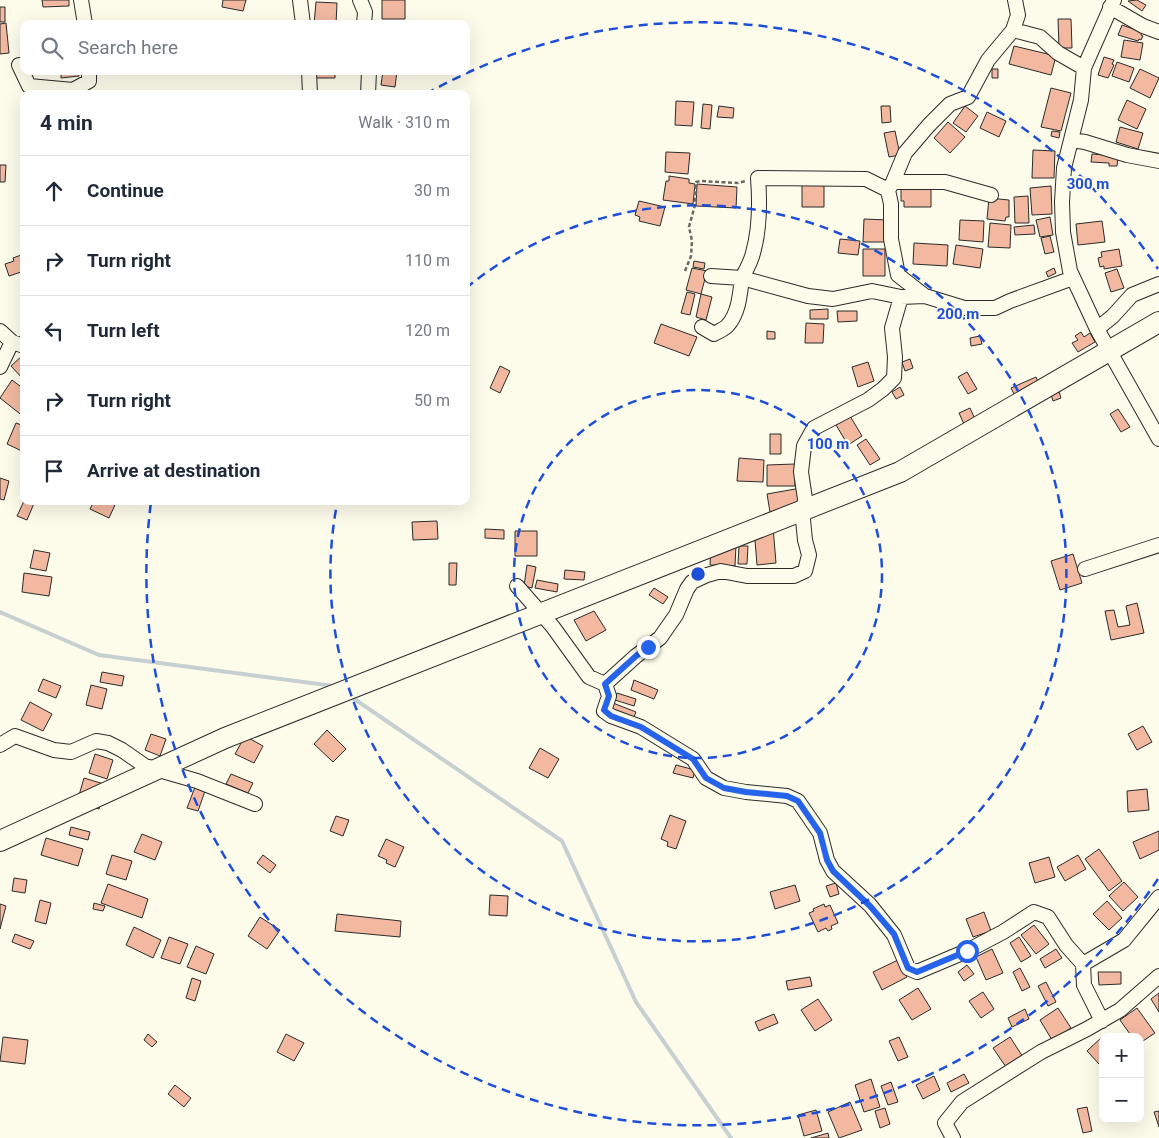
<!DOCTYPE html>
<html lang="en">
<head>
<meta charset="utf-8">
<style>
	body { margin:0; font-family:Roboto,sans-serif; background:#f2f2f3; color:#1f2937 }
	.controls { position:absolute; right:15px; bottom:15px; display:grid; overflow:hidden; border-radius:10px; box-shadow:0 5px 20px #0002 }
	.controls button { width:45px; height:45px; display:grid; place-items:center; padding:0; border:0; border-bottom:1px solid #e0e1e3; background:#fff; color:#1f2937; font:25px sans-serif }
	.stop { position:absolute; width:15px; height:15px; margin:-11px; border:4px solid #2563eb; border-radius:50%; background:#fff }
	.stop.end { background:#2563eb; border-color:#fff; box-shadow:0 1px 5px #0008 }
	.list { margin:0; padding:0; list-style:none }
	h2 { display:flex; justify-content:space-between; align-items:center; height:65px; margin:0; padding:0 20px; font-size:21px }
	h2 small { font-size:16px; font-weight:400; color:#747a83 }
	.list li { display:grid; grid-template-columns:32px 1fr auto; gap:15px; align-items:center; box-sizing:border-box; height:70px; padding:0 20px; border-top:1px solid #e0e1e3 }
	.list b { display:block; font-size:19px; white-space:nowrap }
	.list em { font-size:16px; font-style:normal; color:#747a83 }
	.icon { flex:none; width:28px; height:28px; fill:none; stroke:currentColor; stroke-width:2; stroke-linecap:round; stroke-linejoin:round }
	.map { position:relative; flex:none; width:1159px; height:1138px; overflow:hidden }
	.search { position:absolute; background:#fff; box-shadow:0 5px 20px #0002; left:20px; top:20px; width:450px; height:55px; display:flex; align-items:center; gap:12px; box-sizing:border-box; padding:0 18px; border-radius:10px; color:#747a83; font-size:19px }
	.panel { position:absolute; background:#fff; box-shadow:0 5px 20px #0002; left:20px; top:90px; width:450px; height:415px; border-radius:10px }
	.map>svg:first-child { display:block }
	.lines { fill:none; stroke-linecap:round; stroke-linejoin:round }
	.stream { stroke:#c7d0d0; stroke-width:4 }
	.building { fill:#f2b8a0; stroke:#2b2b2b }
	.minor-casing { stroke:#2b2b2b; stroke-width:16 }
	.highway-casing { stroke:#2b2b2b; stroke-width:22 }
	.path { stroke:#6a6964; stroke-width:2.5; stroke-dasharray:4 2.5; stroke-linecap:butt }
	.minor { stroke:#fdfbea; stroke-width:14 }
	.highway { stroke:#fdfbea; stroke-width:20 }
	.route { stroke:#2563eb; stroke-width:6 }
	.ring { fill:none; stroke:#1d4ed8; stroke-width:2.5; stroke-dasharray:9 6 }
	.centre { fill:#1d4ed8; stroke:#fdfbea; stroke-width:2.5 }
	.ring-label { font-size:15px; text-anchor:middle; font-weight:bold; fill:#1d4ed8; stroke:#fdfbea; stroke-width:4; stroke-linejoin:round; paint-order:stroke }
</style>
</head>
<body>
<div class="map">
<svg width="1159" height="1138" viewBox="0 0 1159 1138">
	<rect width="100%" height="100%" fill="#fdfbea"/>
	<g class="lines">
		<path class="stream" d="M 0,612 L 99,655 L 334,686
			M 350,696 L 562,841 L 636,1002 L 731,1138"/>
	</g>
	<path class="building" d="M 42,0 L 69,0 L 69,6 L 43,7 Z
		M 223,0 L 246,0 L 243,11 L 222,7 Z
		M 382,0 L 405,0 L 405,19 L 382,19 Z
		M 1137,0 L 1146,5 L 1142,11 L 1128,1 Z
		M 316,2 L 337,3 L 336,24 L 314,24 Z
		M 0,7 L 5,7 L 5,22 L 0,22 Z
		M 1058,19 L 1071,19 L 1072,48 L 1059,48 Z
		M 373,21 L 398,23 L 397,24 L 368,24 L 373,24 Z
		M 6,23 L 9,53 L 0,54 L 0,24 Z
		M 1122,25 L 1142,32 L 1141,35 L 1143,36 L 1141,40 L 1139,39 L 1138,41 L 1118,35 Z
		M 1124,40 L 1143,43 L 1140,60 L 1121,57 Z
		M 1014,46 L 1056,56 L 1051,75 L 1009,64 Z
		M 1104,57 L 1114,60 L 1112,64 L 1114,65 L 1108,78 L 1098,75 Z
		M 1117,62 L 1134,68 L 1129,82 L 1112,76 Z
		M 992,69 L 998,69 L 998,78 L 992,78 Z
		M 1140,69 L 1159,78 L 1150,98 L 1130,88 Z
		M 61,71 L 79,71 L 79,76 L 61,78 Z
		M 315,71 L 335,71 L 335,78 L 315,78 Z
		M 383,71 L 397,71 L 395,87 L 381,85 Z
		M 1051,88 L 1071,93 L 1061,131 L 1041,127 Z
		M 1127,100 L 1146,109 L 1137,129 L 1118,120 Z
		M 676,101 L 694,102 L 692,126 L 675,125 Z
		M 703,104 L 712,105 L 710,129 L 701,128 Z
		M 719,106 L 734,108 L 733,118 L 717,117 Z
		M 881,106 L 890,106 L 891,122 L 882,123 Z
		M 965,106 L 978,116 L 966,132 L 953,123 Z
		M 987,112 L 1006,121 L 999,137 L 980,128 Z
		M 948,122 L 965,137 L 950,153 L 934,138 Z
		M 1120,127 L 1143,133 L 1138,149 L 1116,142 Z
		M 895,131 L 900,155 L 889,157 L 884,133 Z
		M 1052,131 L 1060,132 L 1059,138 L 1051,136 Z
		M 1033,150 L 1055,151 L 1054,178 L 1032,178 Z
		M 666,152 L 690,153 L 688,174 L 665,172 Z
		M 1092,154 L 1118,156 L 1117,166 L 1109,166 L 1109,163 L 1091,162 Z
		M 0,165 L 6,165 L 5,182 L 0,182 Z
		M 669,176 L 689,179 L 689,183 L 695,184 L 693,204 L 663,200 L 666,181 L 669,181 Z
		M 697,184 L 737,187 L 736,208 L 696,206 Z
		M 802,185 L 824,185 L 824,207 L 802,207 Z
		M 901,186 L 931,186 L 931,207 L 904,207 L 904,201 L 901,201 Z
		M 1051,186 L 1052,214 L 1032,215 L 1030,188 Z
		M 1028,196 L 1029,223 L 1015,223 L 1014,197 Z
		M 989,198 L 1009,200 L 1009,217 L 1006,217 L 1005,221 L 987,219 Z
		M 639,201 L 665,207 L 660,226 L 639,221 L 640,217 L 635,215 Z
		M 1050,217 L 1053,235 L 1040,237 L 1036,220 Z
		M 864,219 L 888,220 L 887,242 L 863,242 Z
		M 960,220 L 984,221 L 983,242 L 959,240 Z
		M 1102,221 L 1105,242 L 1078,245 L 1076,224 Z
		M 990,223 L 1011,225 L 1010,248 L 988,247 Z
		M 1034,225 L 1035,234 L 1015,235 L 1014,227 Z
		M 1050,236 L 1054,252 L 1045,254 L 1041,238 Z
		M 840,239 L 860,241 L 858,255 L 838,253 Z
		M 914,243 L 948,245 L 947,266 L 913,264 Z
		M 956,245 L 983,249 L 980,268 L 953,264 Z
		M 863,249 L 885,249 L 885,276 L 863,276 Z
		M 1119,249 L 1122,266 L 1104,269 L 1104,266 L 1100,267 L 1098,258 L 1102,257 L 1101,252 Z
		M 24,254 L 24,271 L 9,276 L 5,264 L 14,261 L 13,258 Z
		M 694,261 L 705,263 L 704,269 L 693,267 Z
		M 692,268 L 707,271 L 701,294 L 686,290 Z
		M 1054,268 L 1056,273 L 1048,277 L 1046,272 Z
		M 1117,269 L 1124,288 L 1111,292 L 1105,273 Z
		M 687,292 L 695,294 L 690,315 L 681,313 Z
		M 701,294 L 712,297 L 706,320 L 696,317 Z
		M 828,309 L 828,319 L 810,319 L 810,310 Z
		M 837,311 L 857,311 L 857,321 L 838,322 Z
		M 806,323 L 824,324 L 823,343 L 805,343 Z
		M 661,324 L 697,337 L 689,356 L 654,343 Z
		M 767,331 L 775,332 L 775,339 L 767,339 Z
		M 1081,332 L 1084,337 L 1090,333 L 1095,342 L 1078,352 L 1072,343 L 1078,340 L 1075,336 Z
		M 980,336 L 982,344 L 971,346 L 970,338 Z
		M 24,354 L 24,378 L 23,379 L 11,366 Z
		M 910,359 L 913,368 L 905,371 L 902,362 Z
		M 868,362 L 874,381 L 858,387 L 852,367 Z
		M 500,366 L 510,371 L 500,393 L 490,388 Z
		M 967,372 L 977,389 L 968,394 L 958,377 Z
		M 1054,375 L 1061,398 L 1053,401 L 1046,378 Z
		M 1036,377 L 1045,397 L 1021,408 L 1011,388 Z
		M 12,380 L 24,389 L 24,417 L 0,398 Z
		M 900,387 L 904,395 L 896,399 L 892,392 Z
		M 970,408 L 979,428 L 968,433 L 959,413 Z
		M 1118,409 L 1130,427 L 1121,432 L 1110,414 Z
		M 850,416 L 862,436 L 848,445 L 836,425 Z
		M 16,423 L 24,426 L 24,452 L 7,444 Z
		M 770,434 L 781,434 L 781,454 L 770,454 Z
		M 866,439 L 880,459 L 870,465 L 857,445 Z
		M 739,458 L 764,460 L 763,482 L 737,481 Z
		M 795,464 L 795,486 L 767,486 L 767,465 Z
		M 0,478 L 9,481 L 4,500 L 0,499 Z
		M 801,488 L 804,506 L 770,512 L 767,494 Z
		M 24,501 L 35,501 L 27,520 L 17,516 Z
		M 94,501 L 107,501 L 115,505 L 109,518 L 90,509 Z
		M 437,521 L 438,539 L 413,540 L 412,522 Z
		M 773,527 L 776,563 L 757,565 L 754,528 Z
		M 485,529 L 504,530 L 504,539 L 485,538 Z
		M 515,531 L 537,531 L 537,556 L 515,556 Z
		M 711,544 L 736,545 L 735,566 L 710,565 Z
		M 739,546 L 748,546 L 747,564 L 738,564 Z
		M 34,550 L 50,553 L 46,571 L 30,568 Z
		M 1073,554 L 1082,583 L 1060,590 L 1051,561 Z
		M 449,563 L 457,563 L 456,585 L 449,585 Z
		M 527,565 L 536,567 L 532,588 L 524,586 Z
		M 565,570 L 585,572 L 584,580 L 564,579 Z
		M 24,573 L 52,577 L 49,596 L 22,592 Z
		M 537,580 L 558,584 L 557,592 L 535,588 Z
		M 654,588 L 668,597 L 663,604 L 649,595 Z
		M 1137,603 L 1144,633 L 1111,640 L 1105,611 L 1114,610 L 1118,627 L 1130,625 L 1126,606 Z
		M 594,611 L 606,630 L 586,641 L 574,620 Z
		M 102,672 L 124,676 L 122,686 L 100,682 Z
		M 43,679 L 61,686 L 56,698 L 38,691 Z
		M 634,680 L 658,690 L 654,699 L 631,690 Z
		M 91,685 L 107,689 L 102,709 L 86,705 Z
		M 617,693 L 636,699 L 634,706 L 615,700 Z
		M 30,702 L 52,714 L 43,731 L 21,720 Z
		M 613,703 L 636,712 L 632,722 L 609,714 Z
		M 1143,726 L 1152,742 L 1137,750 L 1128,734 Z
		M 327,730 L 346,749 L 333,762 L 314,744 Z
		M 151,734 L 166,739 L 160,756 L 145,750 Z
		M 245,736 L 263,746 L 254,763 L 235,754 Z
		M 540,748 L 559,759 L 548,778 L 529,768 Z
		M 95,754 L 113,760 L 107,779 L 89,773 Z
		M 676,765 L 695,770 L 693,778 L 673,773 Z
		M 231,774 L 253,783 L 248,793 L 226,784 Z
		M 84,778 L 107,785 L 99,809 L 77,802 Z
		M 195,787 L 205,791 L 198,811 L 187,808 Z
		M 1147,789 L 1149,810 L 1128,812 L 1127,791 Z
		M 670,815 L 686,821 L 676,849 L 667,846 L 668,842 L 661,839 Z
		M 336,816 L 349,820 L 343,836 L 330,831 Z
		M 71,827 L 90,832 L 88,840 L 69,835 Z
		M 1159,831 L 1159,850 L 1140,859 L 1133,842 Z
		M 142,834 L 162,842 L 155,860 L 134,852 Z
		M 46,838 L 83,849 L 78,866 L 41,855 Z
		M 386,839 L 404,847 L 395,867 L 386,863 L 387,860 L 378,856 Z
		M 1099,849 L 1122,881 L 1109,891 L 1085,859 Z
		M 112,855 L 132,861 L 126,880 L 106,874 Z
		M 263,855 L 276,865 L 270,873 L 257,863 Z
		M 1078,855 L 1086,869 L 1065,881 L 1057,867 Z
		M 1049,857 L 1055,877 L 1035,883 L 1029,863 Z
		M 14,878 L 27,880 L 25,893 L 12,891 Z
		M 1124,882 L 1138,897 L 1123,911 L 1109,896 Z
		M 836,883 L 839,894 L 830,897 L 826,886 Z
		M 108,884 L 148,899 L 142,918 L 101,903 Z
		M 795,885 L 800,901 L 775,909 L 770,892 Z
		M 490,895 L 508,896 L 507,916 L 489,915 Z
		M 40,900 L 51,903 L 46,924 L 35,921 Z
		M 1107,901 L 1122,918 L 1109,930 L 1093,914 Z
		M 94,903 L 105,906 L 103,911 L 93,909 Z
		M 0,904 L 6,906 L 0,929 Z
		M 824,904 L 825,907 L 830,905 L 838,923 L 831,926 L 832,929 L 828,931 L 826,928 L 818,932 L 809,913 L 814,911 L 813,909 Z
		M 984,912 L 991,931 L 973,937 L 966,919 Z
		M 337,914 L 401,921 L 400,937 L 335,931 Z
		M 260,917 L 280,930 L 267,949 L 248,936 Z
		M 1034,925 L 1049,944 L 1036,954 L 1021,935 Z
		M 134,927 L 161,940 L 153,958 L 126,945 Z
		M 15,934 L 34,941 L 30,949 L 12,942 Z
		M 169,937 L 188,944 L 180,964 L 161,958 Z
		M 1019,937 L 1031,956 L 1021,962 L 1010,943 Z
		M 196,946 L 214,954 L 206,974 L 187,967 Z
		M 992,949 L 1003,973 L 986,980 L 976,957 Z
		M 1056,949 L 1062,958 L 1045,968 L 1040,959 Z
		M 898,960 L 907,977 L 882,990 L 873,972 Z
		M 967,965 L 974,974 L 964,981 L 958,972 Z
		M 1020,968 L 1030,987 L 1022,991 L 1013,972 Z
		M 1098,972 L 1121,972 L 1121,984 L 1099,985 Z
		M 810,977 L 812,986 L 788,990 L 786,981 Z
		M 192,978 L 201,981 L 195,1001 L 186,998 Z
		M 1046,982 L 1056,1002 L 1048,1006 L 1038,986 Z
		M 918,988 L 931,1009 L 912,1020 L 899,1000 Z
		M 983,992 L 994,1009 L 981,1018 L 969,1001 Z
		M 1159,993 L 1159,1012 L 1151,999 Z
		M 818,999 L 832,1020 L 815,1031 L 801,1010 Z
		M 1058,1008 L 1071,1028 L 1052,1040 L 1040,1020 Z
		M 1137,1008 L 1155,1033 L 1140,1043 L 1140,1037 L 1132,1037 L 1120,1020 Z
		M 1025,1009 L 1029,1019 L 1012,1027 L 1008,1018 Z
		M 774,1014 L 778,1023 L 759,1031 L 755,1022 Z
		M 148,1034 L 157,1042 L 152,1047 L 144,1040 Z
		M 286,1034 L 304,1043 L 294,1061 L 277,1052 Z
		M 3,1037 L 28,1040 L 25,1064 L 0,1061 Z
		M 899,1037 L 908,1057 L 898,1061 L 889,1041 Z
		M 1010,1037 L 1023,1057 L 1006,1067 L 993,1048 Z
		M 1102,1037 L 1103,1062 L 1100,1065 L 1087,1051 Z
		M 964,1074 L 969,1083 L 951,1092 L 947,1083 Z
		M 934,1076 L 940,1090 L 923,1099 L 916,1085 Z
		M 871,1079 L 880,1107 L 864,1112 L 855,1085 Z
		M 891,1082 L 898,1102 L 888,1105 L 881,1086 Z
		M 175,1085 L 191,1098 L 184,1107 L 168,1094 Z
		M 850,1102 L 862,1130 L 839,1138 L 828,1112 Z
		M 1087,1107 L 1092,1131 L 1083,1133 L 1077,1109 Z
		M 885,1108 L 890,1124 L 880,1128 L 875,1111 Z
		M 816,1110 L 822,1131 L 804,1136 L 798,1115 Z
		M 1159,1111 L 1159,1127 L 1154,1112 Z
		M 828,1133 L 829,1138 L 811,1138 Z"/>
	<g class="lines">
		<defs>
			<path id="minor" d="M 81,0 L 85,24
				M 300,0 L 303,24
				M 360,0 L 365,12 L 364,24
				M 1015,0 L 1018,15 L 1013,30 L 1040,37 L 1058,53 L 1084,68
				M 1114,0 L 1084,68 L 1081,100 L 1064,168 L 1062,202 L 1063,232 L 1070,271 L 1097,329 L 1159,439
				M 1110,7 L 1143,26 L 1159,32
				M 19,65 L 29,86 L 73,90 L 89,81 L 89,71
				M 309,71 L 310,94
				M 368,94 L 369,71
				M 1071,140 L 1085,142 L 1127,155 L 1159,161
				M 893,182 L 945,182 L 991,195
				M 888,190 L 893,182 L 905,153 L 929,125 L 950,104 L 968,97 L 988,60 L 1013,30
				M 1073,278 L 1010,301 L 995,308 L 964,308 L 925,296 L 901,297 L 892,328 L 895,357 L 894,378 L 883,389 L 868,400 L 814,428 L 804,446 L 801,472 L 805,499 L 803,520 L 805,540 L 809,555 L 805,571 L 794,576 L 747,576 L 721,571 L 707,575 L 692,582 L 687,589 L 676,615 L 660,638 L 636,656 L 605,684 L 609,696 L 604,711 L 611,716 L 641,727 L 693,759 L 706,778 L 724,788 L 746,792 L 787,796 L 798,801 L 820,833 L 827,860 L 833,871 L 870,905 L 894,935 L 908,968 L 917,972 L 967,951 L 1003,932 L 1034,912 L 1048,917 L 1066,945 L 1083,964
				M 901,297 L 872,291 L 833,299 L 808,296 L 742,278 C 746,270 751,262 753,253 C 760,228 760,203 758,178 L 866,179 L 888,190 L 891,204 L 891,239 L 898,275 L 925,296
				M 702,327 L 714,334 C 719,331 725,329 728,325 C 739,313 740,293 742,278 L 711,276
				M 1097,329 L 1113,316 L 1132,295 L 1159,284
				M 0,331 L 12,342 L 24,346
				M 0,367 L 12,342
				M 1085,569 L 1159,545
				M 517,586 L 553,627 L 589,677 L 605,684
				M 0,745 L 15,736 L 54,750 L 71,752 L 96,741 L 108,743 L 122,750 L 145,766 L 197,781 L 255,804
				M 1102,1021 L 1084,985 L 1083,964 L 1124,940 L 1159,897
				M 953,1138 L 945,1123 L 962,1102 L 1041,1052 L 1087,1029 L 1120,1010 L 1159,976"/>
			<path id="highway" d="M 0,841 L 225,738 L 900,472 L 1159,322"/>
		</defs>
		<use href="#minor" class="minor-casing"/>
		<use href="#highway" class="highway-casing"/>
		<path class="path" d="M 685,271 L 691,256 L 692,241 L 689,227 L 695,205 L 696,182 L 700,181 L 738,183 L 746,181"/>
		<use href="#minor" class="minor"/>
		<use href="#highway" class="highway"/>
	</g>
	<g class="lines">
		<path class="route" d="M 648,647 L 636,656 L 605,684 L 609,696 L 604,710 L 611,716 L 641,727 L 693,759 L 706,778 L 724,788 L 746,792 L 787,796 L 798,801 L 820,833 L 827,860 L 833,871 L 870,906 L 894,934 L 908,968 L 917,972 L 967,951"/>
	</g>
	<g class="ring">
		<circle cx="698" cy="574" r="184"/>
		<path d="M466 288A368 368 0 1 1 337 504"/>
		<path d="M1158 879A552 552 0 0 1 151 502M426 94A552 552 0 0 1 1158 269"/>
	</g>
	<circle cx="698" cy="574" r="8" class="centre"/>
	<g class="ring-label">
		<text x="1088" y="189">300 m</text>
		<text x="958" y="319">200 m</text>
		<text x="828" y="449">100 m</text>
	</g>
</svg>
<div class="controls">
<button>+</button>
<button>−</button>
</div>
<div class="stop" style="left:967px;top:951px"></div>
<div class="stop end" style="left:648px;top:647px"></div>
<div class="search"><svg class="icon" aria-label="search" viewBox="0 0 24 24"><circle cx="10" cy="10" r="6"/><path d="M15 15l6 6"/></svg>Search here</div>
<section class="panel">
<h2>4 min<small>Walk · 310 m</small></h2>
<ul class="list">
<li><svg class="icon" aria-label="ahead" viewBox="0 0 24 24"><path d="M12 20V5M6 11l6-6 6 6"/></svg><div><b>Continue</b></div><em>30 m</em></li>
<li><svg class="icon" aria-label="right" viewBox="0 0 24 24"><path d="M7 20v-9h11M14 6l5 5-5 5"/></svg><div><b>Turn right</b></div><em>110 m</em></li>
<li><svg class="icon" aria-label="left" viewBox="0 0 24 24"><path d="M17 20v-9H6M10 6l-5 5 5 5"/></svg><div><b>Turn left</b></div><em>120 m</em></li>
<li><svg class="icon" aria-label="right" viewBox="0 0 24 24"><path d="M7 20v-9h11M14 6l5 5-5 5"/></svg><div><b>Turn right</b></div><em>50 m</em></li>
<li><svg class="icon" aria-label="arrive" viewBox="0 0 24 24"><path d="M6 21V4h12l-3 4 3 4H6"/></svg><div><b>Arrive at destination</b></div></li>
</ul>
</section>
</div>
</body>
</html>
